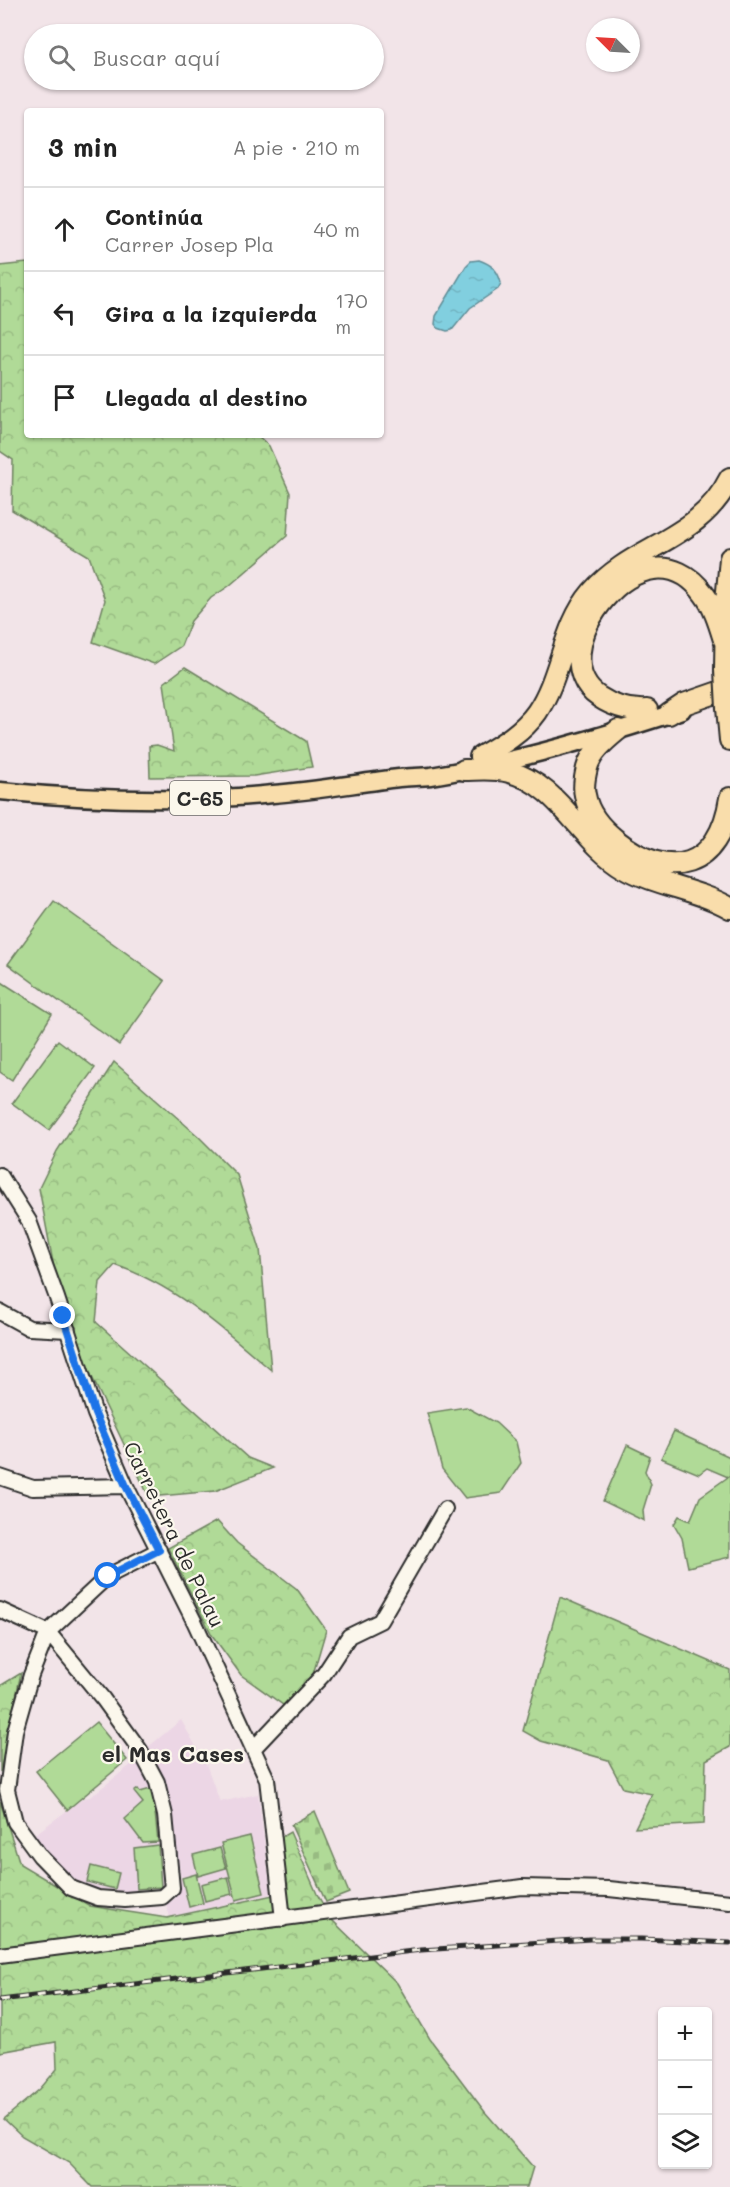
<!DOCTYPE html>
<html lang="es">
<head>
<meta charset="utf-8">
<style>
	body { margin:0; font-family:Mali,sans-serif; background:#f2f2f2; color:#222 }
	.controls { position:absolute; right:18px; bottom:18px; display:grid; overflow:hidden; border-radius:6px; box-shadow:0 2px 4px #0004 }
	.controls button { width:54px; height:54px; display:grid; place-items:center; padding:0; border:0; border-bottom:2px solid #e0e0e0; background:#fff; color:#222; font:30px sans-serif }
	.compass { position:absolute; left:586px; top:18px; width:54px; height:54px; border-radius:50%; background:#fff; box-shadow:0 2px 4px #0004; rotate:294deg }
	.stop { position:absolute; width:18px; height:18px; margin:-14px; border:4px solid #1a73e8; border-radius:50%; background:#fff }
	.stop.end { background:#1a73e8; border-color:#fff; box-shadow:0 2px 6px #0008 }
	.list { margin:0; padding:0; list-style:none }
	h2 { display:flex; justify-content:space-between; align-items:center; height:78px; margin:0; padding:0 24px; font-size:26px }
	h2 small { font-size:20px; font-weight:400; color:#767676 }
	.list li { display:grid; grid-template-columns:39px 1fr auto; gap:18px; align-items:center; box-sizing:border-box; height:84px; padding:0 24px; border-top:2px solid #e0e0e0 }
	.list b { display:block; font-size:22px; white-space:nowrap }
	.list p { margin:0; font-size:20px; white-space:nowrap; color:#767676 }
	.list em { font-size:20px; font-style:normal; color:#767676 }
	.icon { flex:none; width:33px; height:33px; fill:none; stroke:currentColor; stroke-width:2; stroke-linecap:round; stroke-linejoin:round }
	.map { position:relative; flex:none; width:730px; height:2187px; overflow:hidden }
	.search { position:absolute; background:#fff; box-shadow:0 2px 4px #0004; left:24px; top:24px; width:360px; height:66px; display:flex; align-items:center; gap:15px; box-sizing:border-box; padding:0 21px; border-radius:33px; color:#767676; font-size:22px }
	.panel { position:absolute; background:#fff; box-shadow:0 2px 4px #0004; left:24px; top:108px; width:360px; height:330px; border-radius:6px }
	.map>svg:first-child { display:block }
	.built { fill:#ecd6e5 }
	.green { fill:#b0da97; stroke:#6e8261; stroke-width:1.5 }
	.forest { fill:url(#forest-crowns); stroke:#6e8261; stroke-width:1.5 }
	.cemetery { fill:url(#cemetery-stones); stroke:#6e8261; stroke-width:1.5 }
	.water { fill:url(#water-ripples); stroke:#5f8d97; stroke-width:1.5 }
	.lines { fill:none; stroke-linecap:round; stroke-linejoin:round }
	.minor-casing { stroke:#2b2b2b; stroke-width:18 }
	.major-casing { stroke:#2b2b2b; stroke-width:21 }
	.highway-casing { stroke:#2b2b2b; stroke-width:24 }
	.minor { stroke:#fbf7ec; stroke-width:14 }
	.major { stroke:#f9ddab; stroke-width:16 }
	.highway { stroke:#f9ddab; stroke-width:20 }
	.rail-casing { stroke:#2b2b2b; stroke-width:5 }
	.rail { stroke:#fbf7ec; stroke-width:3; stroke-dasharray:9; stroke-linecap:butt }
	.highway-bridge-casing { stroke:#2b2b2b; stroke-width:24; stroke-linecap:butt }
	.highway-bridge { stroke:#f9ddab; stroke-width:20 }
	.route { stroke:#1a73e8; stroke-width:8 }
	.labels { text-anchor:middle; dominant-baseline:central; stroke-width:4.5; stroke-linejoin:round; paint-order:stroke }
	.shield { fill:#fbf7ec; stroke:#696865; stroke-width:1.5 }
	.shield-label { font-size:20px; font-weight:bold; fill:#2b2b2b }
	.street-label { font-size:21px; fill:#2b2b2b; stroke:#fbf7ec }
	.neighbourhood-label { font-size:22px; font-weight:bold; fill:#2b2b2b; stroke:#fbf7ec }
</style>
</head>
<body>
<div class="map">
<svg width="730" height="2187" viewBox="0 0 730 2187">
	<defs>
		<pattern id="forest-crowns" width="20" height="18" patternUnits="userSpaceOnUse" patternTransform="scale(1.5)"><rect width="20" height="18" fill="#b0da97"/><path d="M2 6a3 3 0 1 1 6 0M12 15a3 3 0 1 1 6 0" fill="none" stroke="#98bb82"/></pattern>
		<pattern id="cemetery-stones" width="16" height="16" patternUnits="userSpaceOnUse" patternTransform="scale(1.5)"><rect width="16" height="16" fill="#b0da97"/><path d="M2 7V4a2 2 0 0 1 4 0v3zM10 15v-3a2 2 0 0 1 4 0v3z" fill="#98bb82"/></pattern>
		<pattern id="water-ripples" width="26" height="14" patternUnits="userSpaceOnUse" patternTransform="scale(1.5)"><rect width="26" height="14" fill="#81cfdf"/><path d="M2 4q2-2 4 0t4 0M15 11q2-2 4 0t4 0" fill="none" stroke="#70b2c0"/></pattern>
	</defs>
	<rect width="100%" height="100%" fill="#f2e4e8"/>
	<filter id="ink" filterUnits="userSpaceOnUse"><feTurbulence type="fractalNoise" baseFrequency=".0167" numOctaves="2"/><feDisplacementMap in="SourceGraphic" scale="12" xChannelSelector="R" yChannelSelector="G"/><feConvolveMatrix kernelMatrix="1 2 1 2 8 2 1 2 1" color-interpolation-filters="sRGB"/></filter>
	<g filter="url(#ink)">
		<path class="built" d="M 181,1720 L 206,1764 L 220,1802 L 258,1794 L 271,1894 L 170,1917 L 166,1904 L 175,1899 L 180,1888 L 181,1878 L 164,1777 L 147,1748 Z
			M 141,1757 L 154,1793 L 165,1883 L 160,1890 L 135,1894 L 96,1890 L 68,1876 L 53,1861 L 34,1835 L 84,1798 L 90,1797 Z"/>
		<path class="green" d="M 54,901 L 165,981 L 119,1045 L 8,964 Z
			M 0,981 L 52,1014 L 12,1080 L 0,1072 Z
			M 58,1040 L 95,1068 L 49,1130 L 12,1103 Z
			M 466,1407 L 496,1423 L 516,1442 L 521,1463 L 501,1493 L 465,1498 L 442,1469 L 427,1413 Z
			M 674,1431 L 730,1457 L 730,1557 L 688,1567 L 682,1538 L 674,1524 L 679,1516 L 690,1521 L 700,1497 L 728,1477 L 707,1468 L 699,1474 L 661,1458 Z
			M 627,1445 L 650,1456 L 645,1471 L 651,1484 L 643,1510 L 644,1521 L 603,1501 Z
			M 96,1722 L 127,1760 L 67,1810 L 36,1771 Z
			M 138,1789 L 140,1792 L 151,1789 L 153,1793 L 158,1842 L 143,1843 L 125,1819 L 143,1803 L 134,1792 Z
			M 250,1836 L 264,1893 L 236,1900 L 221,1843 Z
			M 158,1845 L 161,1887 L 137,1889 L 134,1848 Z
			M 220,1848 L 226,1868 L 198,1876 L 193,1855 Z
			M 91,1866 L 119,1873 L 115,1889 L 87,1882 Z
			M 196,1874 L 203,1903 L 189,1907 L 182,1878 Z
			M 228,1877 L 232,1894 L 205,1901 L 201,1884 Z"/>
		<path class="forest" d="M 27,263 L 27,435 L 257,435 L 269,446 L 290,493 L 287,536 L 229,586 L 211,598 L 191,621 L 181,646 L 154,664 L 93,642 L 105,600 L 89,556 L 12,510 L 13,460 L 0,451 L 0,266 Z
			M 185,667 L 306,741 L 312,767 L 254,776 L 150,777 L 149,746 L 157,745 L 174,751 L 164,683 Z
			M 114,1062 L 198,1136 L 237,1175 L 260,1249 L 271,1370 C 224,1330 175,1285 115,1265 L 100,1282 L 96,1322 L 248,1458 L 273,1468 L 215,1491 L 149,1497 L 63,1316 L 39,1188 L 57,1151 Z
			M 217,1521 L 237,1543 L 297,1589 L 326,1630 L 309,1688 L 286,1707 L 241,1675 L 212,1635 L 168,1548 Z
			M 560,1597 L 730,1670 L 730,1747 L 706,1760 L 704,1824 L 635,1828 L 652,1794 L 623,1788 L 608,1760 L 541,1741 L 523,1731 Z
			M 21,1673 L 0,1772 L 0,1686 Z
			M 0,1801 L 20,1864 L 90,1906 L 167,1918 L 287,1892 L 278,1839 L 290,1832 L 317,1894 L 332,1920 L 397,1983 L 430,2039 L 485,2112 L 533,2167 L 527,2187 L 92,2187 L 69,2163 L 22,2136 L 4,2119 L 40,2089 L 57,2069 L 56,2042 L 0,2052 Z"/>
		<path class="cemetery" d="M 315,1811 L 349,1893 L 326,1902 L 291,1825 Z"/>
		<path class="water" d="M 479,260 C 491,264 498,270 501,283 L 498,289 L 470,308 L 452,330 L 447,331 L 438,328 L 435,324 L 436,316 L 466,266 L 471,261 Z"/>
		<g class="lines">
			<defs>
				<path id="minor" d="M 0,1175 L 29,1221 L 57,1298 L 95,1414 L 126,1486 L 195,1623 L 267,1779 L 283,1919
					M 0,1312 L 29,1328 L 68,1330
					M 0,1477 L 33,1488 L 126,1486
					M 0,1610 L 48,1632 L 103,1699 L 140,1750 L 157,1782 L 165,1815 L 172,1888 L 162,1897 L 125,1900 L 98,1898 L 71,1888 L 40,1856 L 15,1822 L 7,1790 L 15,1731 L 31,1675 L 48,1632 L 108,1576 L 159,1550
					M 253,1749 L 324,1674 L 349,1636 L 380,1621 L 445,1509
					M 0,1955 L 522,1887 L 609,1889 L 730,1902"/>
				<path id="major" d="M 0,791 C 91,800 182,803 273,794 C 315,791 357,783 399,778 C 410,777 420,777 431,776 C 516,762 601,737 682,710"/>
				<path id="highway" d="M 725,670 L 726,602 L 730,558
					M 727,708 L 730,740
					M 647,710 C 629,711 614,707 599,697 C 535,654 644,511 704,594 C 714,607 719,624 724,640
					M 669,714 L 684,704 L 730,688
					M 618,730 C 606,740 591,752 587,768 C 585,776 583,787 585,795 C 588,813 602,829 616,840 C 670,883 719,869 730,798
					M 480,757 C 501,745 523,732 537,712 C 562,675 562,627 592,592 C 634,544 699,541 730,478
					M 464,770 C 478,770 495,768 509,772 C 559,784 581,842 624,867 C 657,886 697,889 730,908"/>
			</defs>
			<use href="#minor" class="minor-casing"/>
			<use href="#major" class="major-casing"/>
			<use href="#highway" class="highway-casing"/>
			<use href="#minor" class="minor"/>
			<use href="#major" class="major"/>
			<use href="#highway" class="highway"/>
			<defs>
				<path id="rail" d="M 0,2000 L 421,1950 L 590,1939 L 641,1939 L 730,1943"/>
			</defs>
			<use href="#rail" class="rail-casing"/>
			<use href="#rail" class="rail"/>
			<defs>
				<path id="highway-bridge" d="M 725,670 L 727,708"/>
			</defs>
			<use href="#highway-bridge" class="highway-bridge-casing"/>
			<use href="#highway-bridge" class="highway-bridge"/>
		</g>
	</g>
	<g class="lines" filter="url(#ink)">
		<path class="route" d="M 63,1316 L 95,1414 L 126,1486 L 159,1550 L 108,1576"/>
	</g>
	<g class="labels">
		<rect class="shield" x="170" y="781" width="60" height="34" rx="4.5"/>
		<g class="shield-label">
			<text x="200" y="798">C-65</text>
		</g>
		<g class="street-label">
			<text transform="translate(175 1534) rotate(64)">Carretera de Palau</text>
		</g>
		<g class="neighbourhood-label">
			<text x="173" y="1753">el Mas Cases</text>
		</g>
	</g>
</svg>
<div class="controls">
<button>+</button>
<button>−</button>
<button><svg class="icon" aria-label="layers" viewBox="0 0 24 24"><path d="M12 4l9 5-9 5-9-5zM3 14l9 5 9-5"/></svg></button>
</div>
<svg class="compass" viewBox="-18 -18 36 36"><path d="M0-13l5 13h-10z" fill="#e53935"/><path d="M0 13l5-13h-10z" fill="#767676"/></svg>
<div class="stop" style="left:108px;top:1576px"></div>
<div class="stop end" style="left:63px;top:1316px"></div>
<div class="search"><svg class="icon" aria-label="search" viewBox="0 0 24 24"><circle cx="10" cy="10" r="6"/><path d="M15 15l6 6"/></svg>Buscar aquí</div>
<section class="panel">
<h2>3 min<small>A pie · 210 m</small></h2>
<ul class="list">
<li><svg class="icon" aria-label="ahead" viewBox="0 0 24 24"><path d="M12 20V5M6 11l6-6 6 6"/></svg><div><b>Continúa</b><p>Carrer Josep Pla</p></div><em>40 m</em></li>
<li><svg class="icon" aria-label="left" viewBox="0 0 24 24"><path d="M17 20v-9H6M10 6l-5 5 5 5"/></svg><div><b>Gira a la izquierda</b></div><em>170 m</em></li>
<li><svg class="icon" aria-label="arrive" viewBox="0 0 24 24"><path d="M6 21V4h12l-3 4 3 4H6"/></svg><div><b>Llegada al destino</b></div></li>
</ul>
</section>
</div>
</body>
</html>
